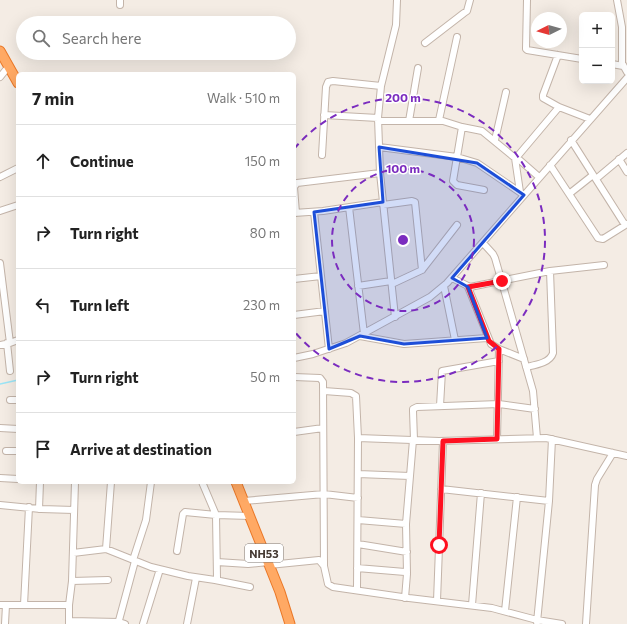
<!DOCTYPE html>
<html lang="en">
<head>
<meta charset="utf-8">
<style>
	body { margin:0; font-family:Commissioner,sans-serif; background:#f2f2f2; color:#222 }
	.controls { position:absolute; right:12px; top:12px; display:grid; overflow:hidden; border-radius:6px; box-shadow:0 4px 16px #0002 }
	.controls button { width:36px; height:36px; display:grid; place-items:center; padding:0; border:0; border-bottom:1px solid #e0e0e0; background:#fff; color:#222; font:20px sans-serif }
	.compass { position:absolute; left:531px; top:12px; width:36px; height:36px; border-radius:50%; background:#fff; box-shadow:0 4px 16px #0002; rotate:265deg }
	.stop { position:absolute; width:12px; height:12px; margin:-9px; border:3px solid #ff1020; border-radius:50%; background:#fff }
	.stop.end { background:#ff1020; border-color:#fff; box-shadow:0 1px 4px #0008 }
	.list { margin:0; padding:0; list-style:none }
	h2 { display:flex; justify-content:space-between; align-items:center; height:52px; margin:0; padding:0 16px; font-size:17px }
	h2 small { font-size:13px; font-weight:400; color:#767676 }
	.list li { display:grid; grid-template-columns:26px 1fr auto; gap:12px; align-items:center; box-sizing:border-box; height:72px; padding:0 16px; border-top:1px solid #e0e0e0 }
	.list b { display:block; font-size:15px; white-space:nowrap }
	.list em { font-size:13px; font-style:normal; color:#767676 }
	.icon { flex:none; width:22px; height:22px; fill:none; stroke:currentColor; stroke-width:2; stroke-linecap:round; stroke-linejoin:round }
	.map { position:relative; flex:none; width:627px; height:624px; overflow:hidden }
	.search { position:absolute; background:#fff; box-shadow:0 4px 16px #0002; left:16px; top:16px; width:280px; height:44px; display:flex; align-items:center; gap:10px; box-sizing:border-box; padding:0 14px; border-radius:22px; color:#767676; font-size:15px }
	.panel { position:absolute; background:#fff; box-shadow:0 4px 16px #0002; left:16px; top:72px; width:280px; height:412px; border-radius:6px }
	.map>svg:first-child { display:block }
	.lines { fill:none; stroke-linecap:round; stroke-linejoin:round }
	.stream { stroke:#9be5f6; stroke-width:1.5 }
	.minor-casing { stroke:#c3b4a9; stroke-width:8 }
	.highway-casing { stroke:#ea7828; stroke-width:11 }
	.minor { stroke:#fff; stroke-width:6 }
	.highway { stroke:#ffa964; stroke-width:9 }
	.route { stroke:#ff1020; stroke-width:5 }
	.marked { fill:#1d4ed8; fill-opacity:0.2; stroke:#1d4ed8; stroke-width:3; stroke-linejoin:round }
	.ring { fill:none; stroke:#7b2cbf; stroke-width:2; stroke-dasharray:7 5 }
	.labels { text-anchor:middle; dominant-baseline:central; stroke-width:3; stroke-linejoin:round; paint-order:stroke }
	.shield { fill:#fff; stroke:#7e7671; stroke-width:1 }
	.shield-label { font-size:11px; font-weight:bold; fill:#463b34 }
	.centre { fill:#7b2cbf; stroke:#fff; stroke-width:2 }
	.ring-label { font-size:12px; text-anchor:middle; font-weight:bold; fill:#7b2cbf; stroke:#fff; stroke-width:3; stroke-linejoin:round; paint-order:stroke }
</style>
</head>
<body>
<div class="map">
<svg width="627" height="624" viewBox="0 0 627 624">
	<rect width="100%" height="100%" fill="#f4ece4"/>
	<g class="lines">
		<path class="stream" d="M 0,384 L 18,380"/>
		<defs>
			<path id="minor" d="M 120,0 L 120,5
				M 527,0 L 526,49 L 527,50 L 582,59
				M 617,0 L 622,27 L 622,63 L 627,72
				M 425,43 L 464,13 L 467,11 L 470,0
				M 558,55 L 543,95 L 543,98 L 559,107 L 590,119
				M 612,64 L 623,66
				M 0,77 L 9,66
				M 324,115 L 378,118
				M 439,120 L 457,37
				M 378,121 L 443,121 L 462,127 L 482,131 L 515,158 L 520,192
				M 409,121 L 418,68
				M 462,127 L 453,181 L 457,185 L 484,190
				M 495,140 L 506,92
				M 571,140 L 625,225
				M 379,147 L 457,157 L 477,163 L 521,193
				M 322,155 L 326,87 L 328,82 L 333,81 L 381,86
				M 515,156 L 539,177
				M 516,158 L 559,107
				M 619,159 L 627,172
				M 550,165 L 598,238 L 603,239 L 627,224
				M 0,177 L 18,168
				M 596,179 L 627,153
				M 569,194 L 593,175
				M 383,205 L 412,201 L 415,202 L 422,270
				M 349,207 L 364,334
				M 0,211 L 18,205
				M 314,212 L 329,349
				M 294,213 L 323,211 L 383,202
				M 296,213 L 294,187 L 297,183 L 380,173
				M 483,243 L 493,254 L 495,258 L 533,391 L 537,438
				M 0,263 L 10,343 L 0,345
				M 452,278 L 470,287 L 550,271 L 604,265
				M 294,279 L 321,276
				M 392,284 L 422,270 L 457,225
				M 358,286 L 391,281
				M 444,286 L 455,340
				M 468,287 L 491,344 L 499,349 L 524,359
				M 294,315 L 325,311
				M 395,317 L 380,173 L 378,118 L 381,86 L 396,25 L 397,0
				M 360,336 L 404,344 L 487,338
				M 7,343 L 10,371
				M 10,343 L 18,340
				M 294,358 L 313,354 L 346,343 L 430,297 L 447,283 L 627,78
				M 526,367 C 535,365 550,363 553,353 L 550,271
				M 294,377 L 320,378 L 323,382 L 324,566
				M 324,391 L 351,393 L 356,396 L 358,438 L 357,590
				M 10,400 L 18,400
				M 440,406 L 442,371 L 499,361
				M 0,428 L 18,429
				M 294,432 L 323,428
				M 358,438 L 439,441 L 546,438 L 627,456
				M 497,439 L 499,349
				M 414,440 L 413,411 L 413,409 L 417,407 L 499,404 L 535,409
				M 6,451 L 18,451
				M 358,474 L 410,476
				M 0,478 L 18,479
				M 441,489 L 549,501
				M 244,501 L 324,494 L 358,498
				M 0,505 L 41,509 L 74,510
				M 39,509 L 40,482
				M 358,520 L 406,524 L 407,573
				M 406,524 L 413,440
				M 358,544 L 407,552
				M 106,549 L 151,567 L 188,576 L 215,580 L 217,578 L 216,515 L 202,482
				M 177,551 L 183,514 L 185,512 L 216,515 L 250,516
				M 73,553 L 106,549 L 111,482
				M 133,560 L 146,520 L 151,482
				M 217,562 L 248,564 L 268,562
				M 269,565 L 319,560 L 324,566 L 328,584 L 333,587 L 409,598 L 492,608 L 537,620 L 562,624
				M 357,568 L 405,572 L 407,574 L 405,598
				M 215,580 L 250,587
				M 72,581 L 108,580
				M 437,601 L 443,441
				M 0,605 L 69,605 L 69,624
				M 24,605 L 29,507
				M 69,605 L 72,581 L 75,482
				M 472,605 L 481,493
				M 505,611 L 517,497
				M 70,621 L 119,622 L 125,624
				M 537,622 L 549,501 L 552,439
				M 5,624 L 6,605
				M 118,624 L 135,561
				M 143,624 L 160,569
				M 187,624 L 196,578
				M 586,624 L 595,485 L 597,479 L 613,453"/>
			<path id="highway" d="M 0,51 L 18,83
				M 236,482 L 280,592 L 290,624"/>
		</defs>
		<use href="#minor" class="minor-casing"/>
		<use href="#highway" class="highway-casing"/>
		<use href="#minor" class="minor"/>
		<use href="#highway" class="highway"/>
	</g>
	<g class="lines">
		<path class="route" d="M 439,545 L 443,441 L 497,439 L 499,349 L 489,341 L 468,287 L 502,281"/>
	</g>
	<path class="marked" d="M 379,147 L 477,163 L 524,195 L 452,278 L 468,287 L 487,338 L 404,344 L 360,336 L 329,349 L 314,212 L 383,202 Z"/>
	<g class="ring">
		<circle cx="403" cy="240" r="71"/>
		<path d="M294 149A142 142 0 1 1 294 331"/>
	</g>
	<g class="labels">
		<rect class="shield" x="245" y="544" width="38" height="18" rx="3"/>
		<g class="shield-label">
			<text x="264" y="553">NH53</text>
		</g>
	</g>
	<circle cx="403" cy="240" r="6" class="centre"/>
	<g class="ring-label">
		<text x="403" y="102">200 m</text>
		<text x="403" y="173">100 m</text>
	</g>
</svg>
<div class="controls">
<button>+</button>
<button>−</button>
</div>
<svg class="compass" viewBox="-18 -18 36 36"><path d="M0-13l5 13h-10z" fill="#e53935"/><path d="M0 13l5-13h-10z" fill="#767676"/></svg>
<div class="stop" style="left:439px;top:545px"></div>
<div class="stop end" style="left:502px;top:281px"></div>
<div class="search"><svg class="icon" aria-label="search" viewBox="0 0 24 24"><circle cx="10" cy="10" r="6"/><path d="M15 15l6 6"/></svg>Search here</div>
<section class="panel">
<h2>7 min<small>Walk · 510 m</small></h2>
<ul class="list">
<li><svg class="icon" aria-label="ahead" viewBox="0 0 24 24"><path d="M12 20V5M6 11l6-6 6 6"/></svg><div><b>Continue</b></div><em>150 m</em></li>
<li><svg class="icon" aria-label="right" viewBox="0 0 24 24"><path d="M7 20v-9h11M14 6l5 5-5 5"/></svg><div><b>Turn right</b></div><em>80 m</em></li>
<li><svg class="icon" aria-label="left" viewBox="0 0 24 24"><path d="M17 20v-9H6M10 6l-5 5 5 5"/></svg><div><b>Turn left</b></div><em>230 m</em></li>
<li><svg class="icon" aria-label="right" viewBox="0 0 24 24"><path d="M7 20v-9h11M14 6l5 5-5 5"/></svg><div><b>Turn right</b></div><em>50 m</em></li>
<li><svg class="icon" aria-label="arrive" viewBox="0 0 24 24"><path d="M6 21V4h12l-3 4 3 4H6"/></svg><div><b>Arrive at destination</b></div></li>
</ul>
</section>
</div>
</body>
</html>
